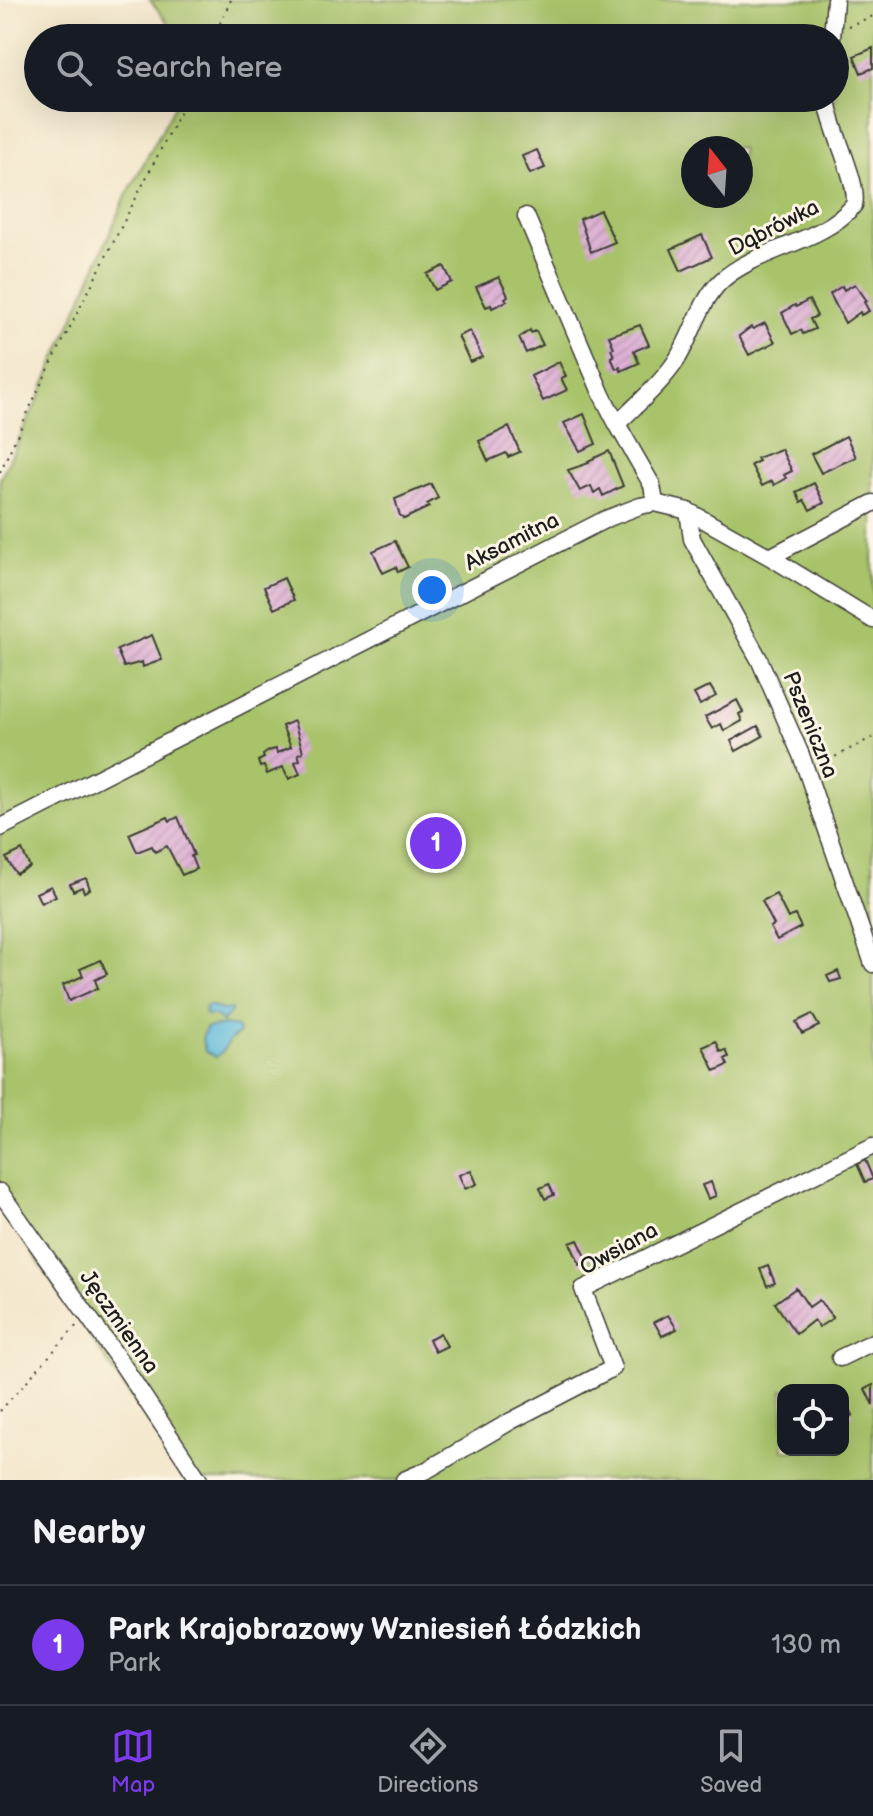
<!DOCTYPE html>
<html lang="en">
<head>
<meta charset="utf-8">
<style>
	body { margin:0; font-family:"Balsamiq Sans",sans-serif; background:#20242c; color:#f1f3f6 }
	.controls { position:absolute; right:24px; bottom:24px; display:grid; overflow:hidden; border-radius:16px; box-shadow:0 8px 32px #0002 }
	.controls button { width:72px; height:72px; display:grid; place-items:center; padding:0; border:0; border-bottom:2px solid #363941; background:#171b24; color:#f1f3f6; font:40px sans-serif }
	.compass { position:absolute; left:681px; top:136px; width:72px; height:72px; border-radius:50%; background:#171b24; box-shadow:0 8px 32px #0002; rotate:343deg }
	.you { position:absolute; left:432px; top:590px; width:28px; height:28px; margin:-20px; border:6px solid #fff; border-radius:50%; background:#1a73e8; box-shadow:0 0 0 12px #1a73e833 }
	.badge { display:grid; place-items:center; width:52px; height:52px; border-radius:50%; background:#7c3aed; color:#fff; font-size:26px; font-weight:700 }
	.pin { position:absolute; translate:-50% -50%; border:4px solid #fff; box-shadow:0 2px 8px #0006 }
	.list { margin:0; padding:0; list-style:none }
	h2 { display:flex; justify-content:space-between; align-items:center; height:104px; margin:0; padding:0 32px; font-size:34px }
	h2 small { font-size:26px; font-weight:400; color:#9ea1a6 }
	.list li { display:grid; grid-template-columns:52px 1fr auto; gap:24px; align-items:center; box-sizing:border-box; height:120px; padding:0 32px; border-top:2px solid #363941 }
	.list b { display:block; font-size:30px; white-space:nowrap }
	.list p { margin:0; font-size:26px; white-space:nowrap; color:#9ea1a6 }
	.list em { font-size:26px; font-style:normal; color:#9ea1a6 }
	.icon { flex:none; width:44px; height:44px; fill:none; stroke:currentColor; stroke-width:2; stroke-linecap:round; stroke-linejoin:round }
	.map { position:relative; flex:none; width:873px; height:1480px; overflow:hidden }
	.search { position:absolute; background:#171b24; box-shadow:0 8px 32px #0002; left:24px; right:24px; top:24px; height:88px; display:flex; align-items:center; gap:20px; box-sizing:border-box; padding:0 28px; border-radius:44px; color:#9ea1a6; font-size:30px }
	.sheet { height:224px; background:#171b24 }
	nav { display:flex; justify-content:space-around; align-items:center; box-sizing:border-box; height:112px; border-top:2px solid #363941; background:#171b24; font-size:22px; color:#9ea1a6 }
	nav a { display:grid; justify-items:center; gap:4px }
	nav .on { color:#7c3aed }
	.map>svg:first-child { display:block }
	.park { fill:#a8c36a; stroke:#627043; stroke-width:2; fill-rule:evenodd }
	.water { fill:#5ebadc; stroke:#3d6b7c; stroke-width:2 }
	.building { fill:url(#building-hatch) }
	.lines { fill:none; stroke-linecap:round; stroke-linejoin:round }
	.minor-casing { stroke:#3c3a36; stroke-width:19 }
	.path { stroke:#3c3a36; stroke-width:2; stroke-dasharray:2 6; stroke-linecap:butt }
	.minor { stroke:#fff; stroke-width:16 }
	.labels { text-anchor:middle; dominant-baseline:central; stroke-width:6; stroke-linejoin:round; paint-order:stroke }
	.street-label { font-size:22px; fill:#1c1c1c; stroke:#fcf5e5 }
</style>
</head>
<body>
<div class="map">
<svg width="873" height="1480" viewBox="0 0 873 1480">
	<defs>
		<pattern id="building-hatch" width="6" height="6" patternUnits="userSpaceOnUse" patternTransform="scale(2)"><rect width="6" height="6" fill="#ddb0d4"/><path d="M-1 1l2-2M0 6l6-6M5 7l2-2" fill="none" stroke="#bd97b5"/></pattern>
	</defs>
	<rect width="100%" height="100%" fill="#fcf5e5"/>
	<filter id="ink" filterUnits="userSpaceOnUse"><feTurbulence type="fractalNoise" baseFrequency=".0125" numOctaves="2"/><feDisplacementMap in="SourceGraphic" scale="16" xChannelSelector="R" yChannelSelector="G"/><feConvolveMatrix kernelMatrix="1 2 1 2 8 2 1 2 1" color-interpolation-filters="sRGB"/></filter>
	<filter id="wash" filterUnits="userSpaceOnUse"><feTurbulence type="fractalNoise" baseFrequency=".006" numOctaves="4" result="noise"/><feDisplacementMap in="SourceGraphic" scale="32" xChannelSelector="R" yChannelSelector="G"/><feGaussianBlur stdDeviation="1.8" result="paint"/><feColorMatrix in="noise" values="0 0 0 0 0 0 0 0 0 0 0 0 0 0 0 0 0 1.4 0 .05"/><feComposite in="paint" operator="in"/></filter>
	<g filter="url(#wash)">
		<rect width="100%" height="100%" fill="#f3e6ca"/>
		<path class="park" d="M 150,0 L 873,0 L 873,1480 L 184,1480 L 160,1439 L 0,1206 L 0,479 L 36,404 L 125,198 L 179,98 L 835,98 L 835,38 L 180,38 ZM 693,148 L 741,148 L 741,196 L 693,196 ZM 783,1390 L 843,1390 L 843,1450 L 783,1450 Z"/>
		<path class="water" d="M 209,1005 L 222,1010 L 231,1009 L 231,1012 L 222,1022 L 217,1017 L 205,1015 L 205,1007 Z
			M 225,1025 L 237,1027 L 239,1031 L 237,1035 C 226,1040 226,1051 216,1057 L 205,1051 L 202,1039 L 206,1028 Z"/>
		<g id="blocks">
			<path class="building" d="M 873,48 L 873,68 L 861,73 L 854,56 Z
				M 537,150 L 545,168 L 530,174 L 522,156 Z
				M 600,210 L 615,242 L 591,252 L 580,219 Z
				M 702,235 L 712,257 L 681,271 L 671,249 Z
				M 444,266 L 452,282 L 435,290 L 427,274 Z
				M 499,277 L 508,296 L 505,298 L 507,301 L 492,308 L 491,305 L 486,307 L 476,287 Z
				M 855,284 L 867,301 L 864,302 L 869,311 L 861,315 L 860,312 L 845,323 L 830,294 L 842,286 L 844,290 Z
				M 809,300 L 817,316 L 810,319 L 815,329 L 803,334 L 801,330 L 792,334 L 782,313 L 795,305 L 796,307 Z
				M 765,323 L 775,342 L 749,355 L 739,336 L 751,327 L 753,329 Z
				M 640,325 L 649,345 L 634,351 L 639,363 L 621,371 L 620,367 L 616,369 L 611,357 L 614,356 L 611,349 L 614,348 L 609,336 Z
				M 530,330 L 531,333 L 536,331 L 543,345 L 526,353 L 519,338 Z
				M 470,331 L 482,357 L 470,362 L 458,336 Z
				M 559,362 L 566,376 L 561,378 L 567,390 L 543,401 L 531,376 Z
				M 584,414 L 596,444 L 580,451 L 564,423 Z
				M 509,427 L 520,452 L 508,457 L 506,453 L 488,461 L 479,441 Z
				M 846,436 L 856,457 L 821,473 L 811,454 Z
				M 781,449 L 792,471 L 784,475 L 786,478 L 774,485 L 772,481 L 762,486 L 751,465 L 759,461 L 757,458 Z
				M 609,451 L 623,486 L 603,496 L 600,489 L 594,493 L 591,486 L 580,491 L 568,470 L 589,463 L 588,461 Z
				M 814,483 L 824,503 L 810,510 L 804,500 L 801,502 L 796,492 Z
				M 431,484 L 438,498 L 427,504 L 429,507 L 404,519 L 400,516 L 395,499 Z
				M 395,541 L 408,567 L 398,572 L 396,567 L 383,573 L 373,551 Z
				M 284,578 L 294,600 L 274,609 L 264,587 Z
				M 152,635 L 162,660 L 143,667 L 142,662 L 124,667 L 117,650 Z
				M 710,686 L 716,696 L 700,705 L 694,694 Z
				M 737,700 L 743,712 L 739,714 L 742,721 L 724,731 L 721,724 L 712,729 L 705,717 Z
				M 294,721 L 303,752 L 298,754 L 300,760 L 295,762 L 300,774 L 289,779 L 283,767 L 267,774 L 264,766 L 260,767 L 258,761 L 264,758 L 263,755 L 268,751 L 276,749 L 277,753 L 291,747 L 282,726 Z
				M 758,726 L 763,736 L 736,751 L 731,741 Z
				M 168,817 L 170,821 L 178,817 L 194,855 L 191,856 L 196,869 L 182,875 L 167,846 L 155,852 L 152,846 L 137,852 L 129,834 Z
				M 22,850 L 30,867 L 16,874 L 6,858 Z
				M 86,878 L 90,889 L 84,892 L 82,887 L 73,891 L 70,884 Z
				M 51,886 L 56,896 L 41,903 L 36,893 Z
				M 776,894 L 788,918 L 795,915 L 801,927 L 777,940 L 770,927 L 774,925 L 762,901 Z
				M 101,960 L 107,974 L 95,980 L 98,988 L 69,1001 L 63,985 L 83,976 L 80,969 Z
				M 838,971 L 841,979 L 830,982 L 827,976 Z
				M 812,1014 L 819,1026 L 802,1034 L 796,1022 Z
				M 716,1041 L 721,1052 L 726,1050 L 729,1057 L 725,1059 L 728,1065 L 715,1071 L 703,1047 Z
				M 865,1160 L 873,1179 L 865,1182 L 857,1164 Z
				M 471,1170 L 477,1184 L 465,1189 L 459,1175 Z
				M 711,1182 L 716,1196 L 708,1199 L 702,1185 Z
				M 549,1184 L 554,1195 L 545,1199 L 540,1188 Z
				M 578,1240 L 588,1261 L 580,1265 L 570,1243 Z
				M 768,1266 L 775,1283 L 767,1286 L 760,1269 Z
				M 796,1288 L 809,1307 L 819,1300 L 833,1318 L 819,1327 L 814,1320 L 796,1334 L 775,1303 Z
				M 668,1315 L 677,1329 L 662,1336 L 654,1322 Z
				M 440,1333 L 447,1346 L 435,1352 L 429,1339 Z
				M 873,1385 L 873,1405 L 865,1389 Z
				M 846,1401 L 853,1415 L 843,1420 L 843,1402 Z"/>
		</g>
	</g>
	<g filter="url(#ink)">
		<use href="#blocks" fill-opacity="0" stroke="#3c3a36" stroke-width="2"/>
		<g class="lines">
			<defs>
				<path id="minor" d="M 832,38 L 835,0
					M 526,216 L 602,395 L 617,424
					M 655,503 L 652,485 L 617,424 C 637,404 660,385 676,361 C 692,337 700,301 721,281 C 757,248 823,243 854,205 C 860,183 829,127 827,98
					M 688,511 L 692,539 L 759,659 L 801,755 L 873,964
					M 770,557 L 873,503
					M 0,828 L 606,519 L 640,506 L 655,503 L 688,511 L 770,557 L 873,620
					M 0,1192 L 122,1364 L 199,1480
					M 840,1358 L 873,1342
					M 404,1480 L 427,1470 L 511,1421 L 613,1368 L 583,1289 L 873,1146"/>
			</defs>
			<use href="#minor" class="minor-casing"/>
			<path class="path" d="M 848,26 L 873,16
				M 213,38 L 231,0
				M 0,472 L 41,384 L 187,98
				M 821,764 L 873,737
				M 0,1411 L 77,1325"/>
			<use href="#minor" class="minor"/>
		</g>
	</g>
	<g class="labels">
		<g class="street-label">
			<text transform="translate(774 228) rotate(-27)">Dąbrówka</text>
			<text transform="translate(512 542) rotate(-27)">Aksamitna</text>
			<text transform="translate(810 725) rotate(68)">Pszeniczna</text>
			<text transform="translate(619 1249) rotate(-29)">Owsiana</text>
			<text transform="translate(119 1322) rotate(55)">Jęczmienna</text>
		</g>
	</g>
</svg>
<div class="controls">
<button><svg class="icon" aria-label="locate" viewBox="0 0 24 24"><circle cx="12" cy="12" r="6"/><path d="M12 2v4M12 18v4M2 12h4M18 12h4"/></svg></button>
</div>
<svg class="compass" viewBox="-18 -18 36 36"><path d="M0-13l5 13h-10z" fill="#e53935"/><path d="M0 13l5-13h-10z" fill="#9ea1a6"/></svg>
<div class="you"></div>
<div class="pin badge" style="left:436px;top:843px">1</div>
<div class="search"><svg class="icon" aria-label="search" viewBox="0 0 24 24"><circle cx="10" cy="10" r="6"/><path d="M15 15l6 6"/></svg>Search here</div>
</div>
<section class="sheet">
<h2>Nearby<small></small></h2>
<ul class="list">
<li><span class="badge">1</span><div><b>Park Krajobrazowy Wzniesień Łódzkich</b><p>Park</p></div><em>130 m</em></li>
</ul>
</section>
<nav>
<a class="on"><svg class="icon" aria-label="map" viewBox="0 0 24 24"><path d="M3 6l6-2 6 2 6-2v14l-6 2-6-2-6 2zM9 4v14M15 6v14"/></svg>Map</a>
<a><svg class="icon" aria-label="directions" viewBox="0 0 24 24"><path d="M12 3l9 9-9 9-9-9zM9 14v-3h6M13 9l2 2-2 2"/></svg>Directions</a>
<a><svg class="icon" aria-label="saved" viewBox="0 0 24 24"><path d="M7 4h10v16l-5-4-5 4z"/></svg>Saved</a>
</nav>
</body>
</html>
